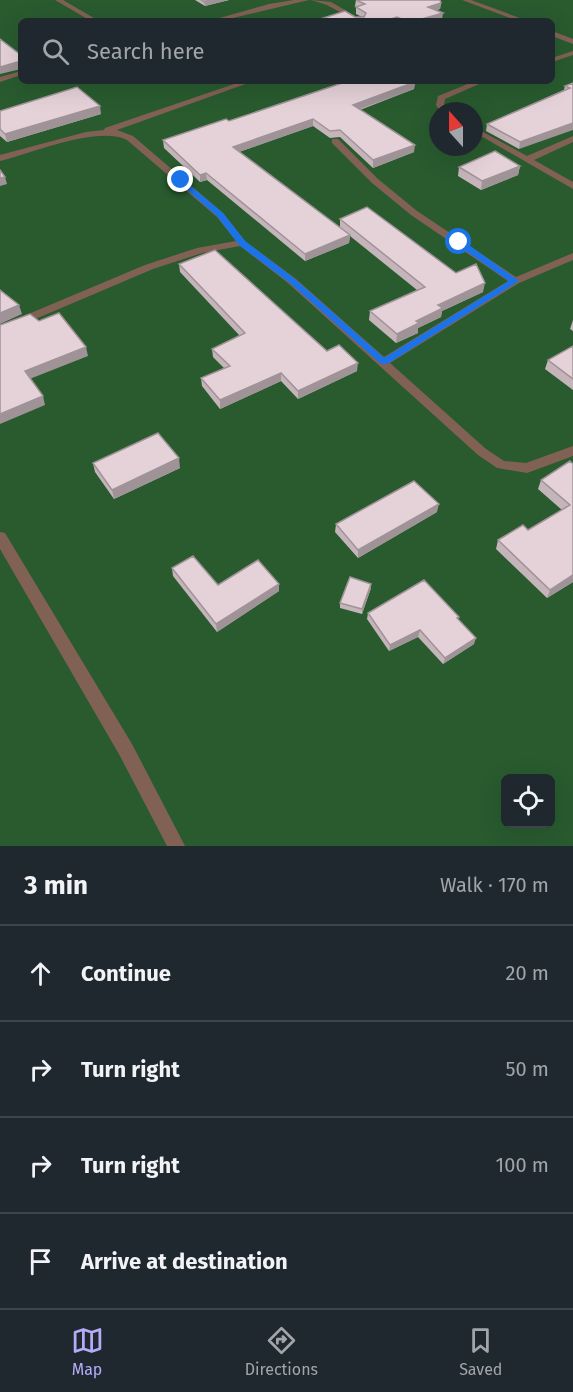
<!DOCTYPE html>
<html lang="en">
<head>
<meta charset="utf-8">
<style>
	body { margin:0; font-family:"Fira Sans",sans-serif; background:#2d343b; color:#f1f3f6 }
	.controls { position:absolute; right:18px; bottom:18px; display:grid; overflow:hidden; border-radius:9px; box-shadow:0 6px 24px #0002 }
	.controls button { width:54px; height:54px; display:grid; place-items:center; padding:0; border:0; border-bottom:2px solid #3d444b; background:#20282f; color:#f1f3f6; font:30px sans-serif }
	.compass { position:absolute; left:429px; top:102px; width:54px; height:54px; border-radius:50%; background:#20282f; box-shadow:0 6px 24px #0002; rotate:339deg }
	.stop { position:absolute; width:18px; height:18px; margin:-14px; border:4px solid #1a73e8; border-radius:50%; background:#fff }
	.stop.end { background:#1a73e8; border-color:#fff; box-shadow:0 2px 6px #0008 }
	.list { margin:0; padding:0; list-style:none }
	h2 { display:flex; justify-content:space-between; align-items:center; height:78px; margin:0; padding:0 24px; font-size:26px }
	h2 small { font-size:20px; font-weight:400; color:#a2a6aa }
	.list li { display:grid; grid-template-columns:39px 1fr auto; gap:18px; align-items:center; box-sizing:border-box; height:96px; padding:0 24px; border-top:2px solid #3d444b }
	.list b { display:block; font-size:22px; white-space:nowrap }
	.list em { font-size:20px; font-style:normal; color:#a2a6aa }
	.icon { flex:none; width:33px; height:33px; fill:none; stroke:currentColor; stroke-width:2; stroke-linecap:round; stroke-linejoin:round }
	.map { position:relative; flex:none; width:573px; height:846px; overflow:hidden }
	.search { position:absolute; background:#20282f; box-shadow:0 6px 24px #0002; left:18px; right:18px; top:18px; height:66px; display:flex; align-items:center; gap:15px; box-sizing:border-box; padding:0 21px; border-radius:9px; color:#a2a6aa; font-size:22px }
	.sheet { height:462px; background:#20282f }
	nav { display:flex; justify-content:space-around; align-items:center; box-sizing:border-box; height:84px; border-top:2px solid #3d444b; background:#20282f; font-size:16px; color:#a2a6aa }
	nav a { display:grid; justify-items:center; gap:3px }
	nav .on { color:#b4acf9 }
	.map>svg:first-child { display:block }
	.green { fill:#295b2f; fill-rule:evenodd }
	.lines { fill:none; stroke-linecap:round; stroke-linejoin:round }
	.street { fill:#826155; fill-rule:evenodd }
	.wall { fill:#c5b5bb }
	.shaded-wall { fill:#a09398 }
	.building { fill:#e5d2d9; stroke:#a09398; stroke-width:1.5 }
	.route { fill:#1a73e8 }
</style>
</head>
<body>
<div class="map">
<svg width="573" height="846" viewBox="0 0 573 846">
	<rect width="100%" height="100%" fill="#2a363f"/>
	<path class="green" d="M 0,0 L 573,0 L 573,846 L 0,846 ZM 21,21 L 552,21 L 552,81 L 21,81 ZM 438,111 L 474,111 L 474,147 L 438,147 ZM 506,778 L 550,778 L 550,824 L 506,824 Z"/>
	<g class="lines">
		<path class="street" d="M 55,0 L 63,0 L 99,21 L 91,21 Z
			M 294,0 L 309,0 L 220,21 L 209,21 L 269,4 Z
			M 311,0 L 331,2 L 364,21 L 356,21 L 327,5 Z
			M 462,0 L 471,0 L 528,21 L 518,21 Z
			M 552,31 L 573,39 L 573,44 L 552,36 Z
			M 573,51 L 573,55 L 552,62 L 552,58 Z
			M 21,71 L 21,75 L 0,82 L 0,77 Z
			M 243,81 L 254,81 L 117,130 L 133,136 L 223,213 L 245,241 L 296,279 L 384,357 L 508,281 L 411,215 L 372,183 L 332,143 L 332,139 L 338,139 L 378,179 L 417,211 L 516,277 L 573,253 L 573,260 L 519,283 L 390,363 L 486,449 L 504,461 L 526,463 L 573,446 L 573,456 L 527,473 L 497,468 L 478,455 L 288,283 L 240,246 L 202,253 L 153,269 L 0,334 L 0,326 L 145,265 L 197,248 L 236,241 L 217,217 L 127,140 C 100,125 31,153 0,161 L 0,155 L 86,132 L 104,130 L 105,128 Z
			M 475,81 L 486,81 L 445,99 L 444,105 L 448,111 L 440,111 L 436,105 L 438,96 Z
			M 474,127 L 527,156 L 573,136 L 573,142 L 534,160 L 573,182 L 573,189 L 474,132 Z
			M 0,532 L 5,533 L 132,744 L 185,846 L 167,846 L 120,756 L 0,549 Z"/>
	</g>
	<path class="wall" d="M 195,0 L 229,0 L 205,6 Z
		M 356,0 L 441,3 L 440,9 L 435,10 L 442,20 L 437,21 L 314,21 L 362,17 L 356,14 L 356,7 L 357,7 L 355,6 Z
		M 415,82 L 414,89 L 360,110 L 414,152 L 373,168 L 340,137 L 330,138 L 313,126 L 239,152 L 340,228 L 340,219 L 483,292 L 442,311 L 441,317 L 418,328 L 418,333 L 396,343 L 369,320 L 370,311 L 417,290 L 350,236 L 349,243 L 305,261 L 207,180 L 200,182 L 164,148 L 163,140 L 229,121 Z
		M 573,83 L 519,149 L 486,131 L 487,124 L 564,90 L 565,86 Z
		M 0,111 L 101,114 L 7,142 L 0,136 Z
		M 520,166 L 518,175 L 481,190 L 458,176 L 459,167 Z
		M 179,264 L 327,351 L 357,371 L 298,399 L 281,381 L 220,409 L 202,386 L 201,378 L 224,368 L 213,357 L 212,349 L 240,336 L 180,272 Z
		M 573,320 L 573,331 L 570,329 Z
		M 573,346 L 573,390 L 545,369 L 548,360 Z
		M 570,461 L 573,582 L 547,598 L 496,549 L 498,540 L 528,530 L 562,510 L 538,489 L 541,480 Z
		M 93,463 L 180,468 L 114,499 L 95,472 Z
		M 437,512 L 358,558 L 335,532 L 336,524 Z
		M 172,568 L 218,585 L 279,591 L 217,632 L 173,576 Z
		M 371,588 L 362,614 L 340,608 L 340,603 Z
		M 368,613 L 459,617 L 458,619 L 474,644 L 443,664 L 418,637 L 389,651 L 367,619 Z"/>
	<path class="shaded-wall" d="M 213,0 L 229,0 L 205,6 L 204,2 Z
		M 441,3 L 440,9 L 427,13 L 428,7 Z
		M 443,13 L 442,20 L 437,21 L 415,21 Z
		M 397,17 L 396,21 L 385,21 Z
		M 21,61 L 21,69 L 0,74 L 0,67 Z
		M 415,82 L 414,89 L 352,112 L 353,105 Z
		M 100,106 L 101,114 L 7,142 L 5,134 Z
		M 313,119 L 313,126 L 233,154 L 233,147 Z
		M 573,123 L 573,130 L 519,149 L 520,142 Z
		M 415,145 L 414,152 L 373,168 L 373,160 Z
		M 520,166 L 518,175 L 481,190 L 482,181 Z
		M 206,173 L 207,180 L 200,182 L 200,175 Z
		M 5,177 L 7,184 L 0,186 L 0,178 Z
		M 350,235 L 349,243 L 305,261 L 305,254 Z
		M 485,283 L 483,292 L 442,311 L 441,317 L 418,328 L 418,333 L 396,343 L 397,334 L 438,305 Z
		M 19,305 L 22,314 L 0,324 L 0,313 Z
		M 86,347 L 88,356 L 27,380 L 25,371 Z
		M 358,363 L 357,371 L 298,399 L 298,391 Z
		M 281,373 L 281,381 L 220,409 L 220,400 Z
		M 43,396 L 45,405 L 0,424 L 0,414 Z
		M 179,458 L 180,468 L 114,499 L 112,490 Z
		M 439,504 L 437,512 L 358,558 L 358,550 Z
		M 573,575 L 573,582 L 547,598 L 550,590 Z
		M 279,584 L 279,591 L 217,632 L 216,624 Z
		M 371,584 L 371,588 L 362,614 L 362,609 Z
		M 420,630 L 418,637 L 389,651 L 390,645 Z
		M 476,638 L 474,644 L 443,664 L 445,658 Z"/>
	<path class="building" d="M 201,0 L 213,0 L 204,2 Z
		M 356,0 L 440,0 L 441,3 L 428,7 L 443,13 L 415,21 L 406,21 L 397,17 L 385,21 L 314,21 L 345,11 L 355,17 L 364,17 L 366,13 L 356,7 L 365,4 Z
		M 0,39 L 21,55 L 21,61 L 0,67 Z
		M 348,81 L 413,81 L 415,82 L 353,105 L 415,145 L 373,160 L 340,130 L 330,131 L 313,119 L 233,147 L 350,235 L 305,254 L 206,173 L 200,175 L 163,140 L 226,119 L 229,121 Z
		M 573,83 L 573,123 L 520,142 L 487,124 L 570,88 L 565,86 Z
		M 77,87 L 100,106 L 5,134 L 0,129 L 0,111 Z
		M 495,151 L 520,166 L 482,181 L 459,167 Z
		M 0,170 L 5,177 L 0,178 Z
		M 367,207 L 456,273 L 476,264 L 485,283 L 438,305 L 443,308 L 416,321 L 419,323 L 397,334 L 370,311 L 425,287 L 340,219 Z
		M 215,250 L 327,351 L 339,345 L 358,363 L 298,391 L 281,373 L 220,400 L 201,378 L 230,366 L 212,349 L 245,333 L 179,264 Z
		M 0,290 L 19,305 L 0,313 Z
		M 59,313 L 86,347 L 25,371 L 43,396 L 0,414 L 0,325 L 30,314 L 39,321 Z
		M 573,346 L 573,379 L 548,360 Z
		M 158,433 L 179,458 L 112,490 L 93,463 Z
		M 570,461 L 573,464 L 573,575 L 550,590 L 498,540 L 523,525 L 528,530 L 570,505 L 541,480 Z
		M 414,481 L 439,504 L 358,550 L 336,524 Z
		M 193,556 L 218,585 L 258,560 L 279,584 L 216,624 L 172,568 Z
		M 350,577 L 371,584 L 362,609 L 340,603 Z
		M 424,580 L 459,617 L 457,618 L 476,638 L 445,658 L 420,630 L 390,645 L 368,613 Z"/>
	<path class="route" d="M 181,178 L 223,213 L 245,241 L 295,279 L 384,358 L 509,281 L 456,244 L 456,240 L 462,240 L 519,281 L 387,364 L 381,364 L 290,283 L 239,245 L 217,216 L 178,182 Z"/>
</svg>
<div class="controls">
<button><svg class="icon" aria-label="locate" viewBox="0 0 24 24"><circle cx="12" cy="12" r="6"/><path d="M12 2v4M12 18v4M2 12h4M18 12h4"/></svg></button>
</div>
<svg class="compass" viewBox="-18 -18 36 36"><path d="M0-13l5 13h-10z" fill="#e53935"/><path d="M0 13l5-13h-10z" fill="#a2a6aa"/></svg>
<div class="stop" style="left:459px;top:242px"></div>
<div class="stop end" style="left:181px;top:180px"></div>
<div class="search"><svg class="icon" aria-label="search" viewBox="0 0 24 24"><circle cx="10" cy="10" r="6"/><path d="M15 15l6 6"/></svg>Search here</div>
</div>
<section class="sheet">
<h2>3 min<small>Walk · 170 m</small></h2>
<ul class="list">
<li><svg class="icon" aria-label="ahead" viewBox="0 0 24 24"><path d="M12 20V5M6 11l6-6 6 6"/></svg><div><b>Continue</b></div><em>20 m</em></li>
<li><svg class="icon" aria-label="right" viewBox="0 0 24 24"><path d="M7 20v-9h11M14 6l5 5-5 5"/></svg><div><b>Turn right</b></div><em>50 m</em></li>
<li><svg class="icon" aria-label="right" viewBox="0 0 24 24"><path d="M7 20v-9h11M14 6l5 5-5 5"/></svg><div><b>Turn right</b></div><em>100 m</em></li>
<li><svg class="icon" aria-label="arrive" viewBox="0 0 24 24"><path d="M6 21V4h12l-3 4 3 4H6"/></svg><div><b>Arrive at destination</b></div></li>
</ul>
</section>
<nav>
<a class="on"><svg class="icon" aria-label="map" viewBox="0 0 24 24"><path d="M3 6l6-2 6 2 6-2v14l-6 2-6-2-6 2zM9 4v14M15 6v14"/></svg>Map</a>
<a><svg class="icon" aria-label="directions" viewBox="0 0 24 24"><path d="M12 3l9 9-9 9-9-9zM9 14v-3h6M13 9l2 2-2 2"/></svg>Directions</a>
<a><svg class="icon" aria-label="saved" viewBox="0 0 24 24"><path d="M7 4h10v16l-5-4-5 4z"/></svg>Saved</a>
</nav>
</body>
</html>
